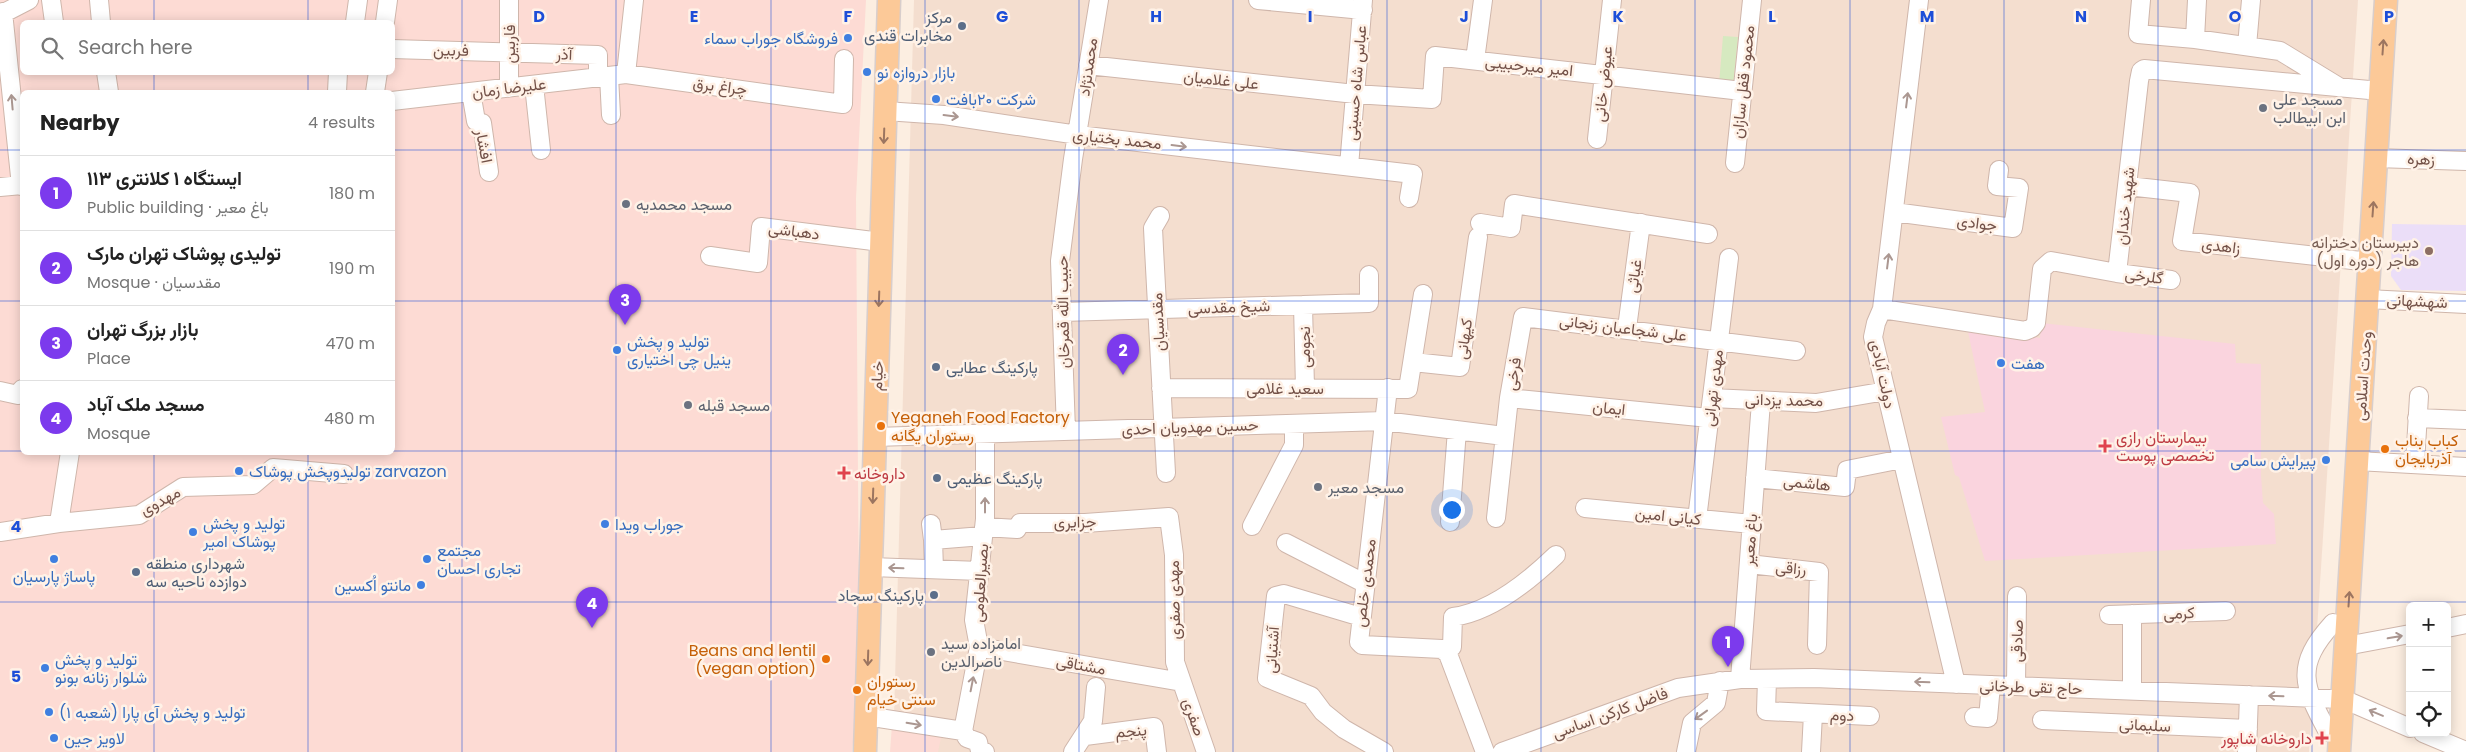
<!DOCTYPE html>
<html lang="en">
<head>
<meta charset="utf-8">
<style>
	body { margin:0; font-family:Poppins,Vazirmatn,sans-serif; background:#f6f6f6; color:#222 }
	.controls { position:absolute; right:15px; bottom:15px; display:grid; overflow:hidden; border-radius:8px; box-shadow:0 2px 12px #0003 }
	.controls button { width:45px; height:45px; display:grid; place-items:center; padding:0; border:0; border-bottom:1px solid #e0e0e0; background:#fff; color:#222; font:25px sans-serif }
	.you { position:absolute; left:1451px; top:509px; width:18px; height:18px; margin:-12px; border:4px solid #fff; border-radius:50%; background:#1a73e8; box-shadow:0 0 0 8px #1a73e833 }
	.badge { display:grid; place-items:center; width:32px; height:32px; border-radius:50%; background:#7c3aed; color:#fff; font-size:16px; font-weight:700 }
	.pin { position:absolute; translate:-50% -41px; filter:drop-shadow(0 1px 2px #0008) }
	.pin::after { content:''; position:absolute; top:26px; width:18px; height:15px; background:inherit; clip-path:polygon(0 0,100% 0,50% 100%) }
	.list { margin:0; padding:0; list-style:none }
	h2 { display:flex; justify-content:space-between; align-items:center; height:65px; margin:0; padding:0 20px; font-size:21px }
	h2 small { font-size:16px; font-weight:400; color:#767676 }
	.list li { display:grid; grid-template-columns:32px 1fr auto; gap:15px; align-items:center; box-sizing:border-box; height:75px; padding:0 20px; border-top:1px solid #e0e0e0 }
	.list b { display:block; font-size:19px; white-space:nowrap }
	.list p { margin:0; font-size:16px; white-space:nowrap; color:#767676 }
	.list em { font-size:16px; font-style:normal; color:#767676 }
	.icon { flex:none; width:28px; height:28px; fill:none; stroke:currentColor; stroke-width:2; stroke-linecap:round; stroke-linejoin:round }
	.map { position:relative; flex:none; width:2466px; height:752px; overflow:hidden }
	.search { position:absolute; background:#fff; box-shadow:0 2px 12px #0003; left:20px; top:20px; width:375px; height:55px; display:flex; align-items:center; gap:12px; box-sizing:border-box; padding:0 18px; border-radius:8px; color:#767676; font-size:19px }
	.panel { position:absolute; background:#fff; box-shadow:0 2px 12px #0003; left:20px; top:90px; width:375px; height:365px; border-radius:8px }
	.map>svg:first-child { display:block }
	.residential { fill:#f4decf }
	.commercial { fill:#fddbd4; fill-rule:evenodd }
	.education { fill:#ebdef8 }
	.medical { fill:#fad4de }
	.green { fill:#d6e9c0 }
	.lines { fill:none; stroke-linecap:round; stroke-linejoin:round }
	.minor-casing { stroke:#cfb6ab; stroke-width:20 }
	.major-casing { stroke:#d8cecc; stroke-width:25 }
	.minor { stroke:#fff; stroke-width:18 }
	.major { stroke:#fcc998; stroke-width:22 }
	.oneway { stroke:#9c7560 }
	.oneway2 { stroke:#ab9791 }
	.grid { fill:none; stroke:#1d4ed8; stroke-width:1; stroke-opacity:0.55 }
	.service-dot { fill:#5c6f8a; stroke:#fff2e7; stroke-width:2 }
	.shop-dot { fill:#3f7fe0; stroke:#fff2e7; stroke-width:2 }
	.worship-dot { fill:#6b7280; stroke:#fff2e7; stroke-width:2 }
	.education-dot { fill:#8d6e63; stroke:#fff2e7; stroke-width:2 }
	.food-dot { fill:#e8710a; stroke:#fff2e7; stroke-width:2 }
	.health-dot { fill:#e0444e; stroke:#fff2e7; stroke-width:2 }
	.labels { text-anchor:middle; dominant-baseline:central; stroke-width:5; stroke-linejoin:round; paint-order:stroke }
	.service-label { font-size:16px; fill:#4e5e75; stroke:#fff2e7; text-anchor:start }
	.shop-label { font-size:16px; fill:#366cbe; stroke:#fff2e7; text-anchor:start }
	.street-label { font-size:16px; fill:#735148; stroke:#fff2e7 }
	.worship-label { font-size:16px; fill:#5b616d; stroke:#fff2e7; text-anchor:start }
	.education-label { font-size:16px; fill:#785e54; stroke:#fff2e7; text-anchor:end }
	.food-label { font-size:16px; fill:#c56008; stroke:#fff2e7; text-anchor:start }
	.health-label { font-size:16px; fill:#be3a42; stroke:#fff2e7; text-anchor:start }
	.grid-label { font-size:16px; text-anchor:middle; font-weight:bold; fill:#1d4ed8; stroke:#fff2e7; stroke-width:5; stroke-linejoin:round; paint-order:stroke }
</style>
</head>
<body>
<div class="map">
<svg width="2466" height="752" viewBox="0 0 2466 752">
	<rect width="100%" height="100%" fill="#fceee1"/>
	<path class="residential" d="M 914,0 L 2358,0 L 2309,752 L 893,752 Z"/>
	<path class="commercial" d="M 0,0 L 866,0 L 856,198 L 859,614 L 857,704 L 852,752 L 0,752 ZM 22,22 L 392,22 L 392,72 L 22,72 ZM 22,92 L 392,92 L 392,452 L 22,452 Z
		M 892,725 L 942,733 L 938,752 L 890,752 Z"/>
	<path class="education" d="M 2392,224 L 2466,225 L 2466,291 L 2401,290 L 2391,276 Z"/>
	<path class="medical" d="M 2041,323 L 2235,344 L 2236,363 L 2261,364 L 2261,476 L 2263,503 L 2274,514 L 2276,544 L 1985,561 L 1959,477 L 1955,475 L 1941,417 L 1985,412 L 1967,327 L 2040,338 Z"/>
	<path class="green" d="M 1723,36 L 1738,37 L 1733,86 L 1719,84 Z"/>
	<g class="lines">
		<defs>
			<path id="minor" d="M 51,0 L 54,22
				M 99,0 L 101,22
				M 509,0 L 509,88
				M 634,0 L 626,74 L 843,104 L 844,59
				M 1258,0 L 1363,10
				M 1919,0 L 1882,309 L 1876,323 L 1873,337 L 1956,684
				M 2141,0 L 2138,34 L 2195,39 L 2280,51 L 2339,87
				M 3,12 L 21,186
				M 0,15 L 29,0
				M 355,22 L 358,0
				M 385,22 L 388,0
				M 2195,39 L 2197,0
				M 2247,46 L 2251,0
				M 392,49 L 598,55 L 598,77
				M 1475,60 L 1483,0
				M 1088,65 L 1355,94 L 1432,99 L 1435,56 L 1742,91
				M 106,72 L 109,92
				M 609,76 L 611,115
				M 534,85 L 541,150
				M 337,92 L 338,72
				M 375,92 L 378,72
				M 471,92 L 476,121 L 482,123 L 489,172
				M 392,101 L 626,74
				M 885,111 L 944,115 L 1078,135 L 1413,174 L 1409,198
				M 1597,139 L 1612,0
				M 2376,158 L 2466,161
				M 1735,163 L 1752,0
				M 1349,166 L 1363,0
				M 2128,186 L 2190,193 L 2182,241 L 2370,262
				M 0,187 L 22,185
				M 1894,212 L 2013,228 L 2019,188 L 1997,186 L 1999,170
				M 1160,216 L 1153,228 L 1154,249 L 1166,473
				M 1480,223 L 1511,228 L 1514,204 L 1708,234
				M 710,256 L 758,263 L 761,227 L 881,242
				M 2117,273 L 2171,280
				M 2367,299 L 2466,304
				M 1303,305 L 1305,388
				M 1882,309 L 2025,331 L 2032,328 L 2036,323 L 2042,269 L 2051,261 L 2117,273 L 2139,81 L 2141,71 L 2144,69 L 2380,91
				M 1062,312 L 1369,303 L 1369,275
				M 1627,328 L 1641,223
				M 1413,362 L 1460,367 L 1478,237
				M 1161,388 L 1408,389 L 1423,294
				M 1388,388 L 1359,642 L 1362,645 L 1442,649 L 1452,647 L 1453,617 C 1491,612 1529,581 1556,555
				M 0,391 L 18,395 L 22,389
				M 1509,398 L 1709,418
				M 1712,398 L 1816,403 L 1886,391
				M 2417,418 L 2466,420
				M 1066,431 L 1060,261 L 1073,159 L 1099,0
				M 875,437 L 1384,421 L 1504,436
				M 2357,461 L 2466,467
				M 2415,464 L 2419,396
				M 1755,478 L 1845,487 L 1847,470 L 1902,459
				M 1585,508 L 1752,524
				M 1496,518 L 1509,398 L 1523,317 L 1796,351
				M 1697,519 L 1729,258
				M 1450,522 L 1457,430
				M 59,523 L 70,452
				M 931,524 L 933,540
				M 1252,526 L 1294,445 L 1294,424
				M 984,527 L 1017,529 L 1020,523 L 1085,523 L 1169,517 L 1174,555 L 1175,662 L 1206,752
				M 0,532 L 59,523 L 139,515 L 183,487 L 253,485 L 273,468 L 344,474
				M 1286,543 L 1366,584
				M 1749,564 L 1819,572 L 1817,645
				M 871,567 L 980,571
				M 934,569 L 933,540 L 983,536
				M 2109,615 L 2226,611
				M 1361,617 L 1284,594 L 1276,596 L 1267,678 L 1311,696 L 1323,712 L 1344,729 L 1384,752
				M 2447,628 L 2466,624
				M 2346,646 L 2410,634
				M 979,647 L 1182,682
				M 1442,649 L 1448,654 L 1485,752
				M 1740,679 L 1761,402
				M 1767,679 L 1766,711 L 1870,716
				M 2016,686 L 2017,596
				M 2132,691 L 2132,614
				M 866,716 L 963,731 L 967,738 L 978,742 L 980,751 L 985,752
				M 1974,717 L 1988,718 L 1991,685
				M 2042,720 L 2248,729
				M 963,731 L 979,647 L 974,620 L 985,519 L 985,434
				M 2328,732 C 2303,686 2294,666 2333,623
				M 2423,733 L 2466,751
				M 1085,736 L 1154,727 L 1157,752
				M 1073,752 L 1093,721 L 1096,687
				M 1502,752 L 1678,688 L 1740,679 L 1814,678 L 2343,699 L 2410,728
				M 1686,752 L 1692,723 L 1716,703 L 1720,681
				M 1811,752 L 1813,714
				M 2247,752 L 2249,695"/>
			<path id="major" d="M 865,752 L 889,0
				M 2339,752 L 2386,0"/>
		</defs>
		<use href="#minor" class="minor-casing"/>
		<use href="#major" class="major-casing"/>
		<use href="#minor" class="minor"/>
		<use href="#major" class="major"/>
	</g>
	<defs><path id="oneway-shaft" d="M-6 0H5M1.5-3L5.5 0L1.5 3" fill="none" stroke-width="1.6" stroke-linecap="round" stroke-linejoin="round" transform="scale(1.25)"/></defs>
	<g class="oneway">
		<use href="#oneway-shaft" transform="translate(2383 47) rotate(-86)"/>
		<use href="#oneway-shaft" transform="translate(884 136) rotate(92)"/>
		<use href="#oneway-shaft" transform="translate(2373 209) rotate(-86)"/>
		<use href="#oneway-shaft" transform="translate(879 299) rotate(92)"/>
		<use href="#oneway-shaft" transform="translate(873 496) rotate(92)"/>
		<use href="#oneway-shaft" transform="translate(2349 599) rotate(-86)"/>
		<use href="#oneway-shaft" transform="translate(868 658) rotate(92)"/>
	</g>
	<g class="oneway2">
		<use href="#oneway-shaft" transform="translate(1907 100) rotate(-83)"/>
		<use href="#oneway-shaft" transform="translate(12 102) rotate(-95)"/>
		<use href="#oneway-shaft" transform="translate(951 116) rotate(7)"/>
		<use href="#oneway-shaft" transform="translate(1179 146) rotate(7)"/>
		<use href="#oneway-shaft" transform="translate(1888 261) rotate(-83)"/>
		<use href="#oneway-shaft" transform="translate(985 505) rotate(-90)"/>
		<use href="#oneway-shaft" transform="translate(896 568) rotate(-178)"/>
		<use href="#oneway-shaft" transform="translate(2395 637) rotate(-10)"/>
		<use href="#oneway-shaft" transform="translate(1922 682) rotate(-178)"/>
		<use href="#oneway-shaft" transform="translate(972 684) rotate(-79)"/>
		<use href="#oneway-shaft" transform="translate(2276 696) rotate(-178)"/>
		<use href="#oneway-shaft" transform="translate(2376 713) rotate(-157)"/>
		<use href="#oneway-shaft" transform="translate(1701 715) rotate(144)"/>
		<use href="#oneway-shaft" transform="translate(914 724) rotate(9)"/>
	</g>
	<path class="grid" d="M 154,0 L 154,22M 308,0 L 308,22M 462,0 L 462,752M 616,0 L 616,752M 771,0 L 771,752M 925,0 L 925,752M 1079,0 L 1079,752M 1233,0 L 1233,752M 1387,0 L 1387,752M 1541,0 L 1541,752M 1695,0 L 1695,752M 1850,0 L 1850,752M 2004,0 L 2004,752M 2158,0 L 2158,752M 2312,0 L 2312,752M 154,72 L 154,92M 308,72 L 308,92M 0,150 L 22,150M 392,150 L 2466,150M 0,301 L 22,301M 392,301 L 2466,301M 0,451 L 22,451M 392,451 L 2466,451M 154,452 L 154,752M 308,452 L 308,752M 0,602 L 2466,602"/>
	<g class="service-dot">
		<circle cx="962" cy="26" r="5"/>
		<circle cx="936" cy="367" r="5"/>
		<circle cx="937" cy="478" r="5"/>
		<circle cx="136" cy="572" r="5"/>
		<circle cx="934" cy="595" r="5"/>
	</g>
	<g class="shop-dot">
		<circle cx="848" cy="38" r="5"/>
		<circle cx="867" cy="72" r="5"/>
		<circle cx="936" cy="99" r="5"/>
		<circle cx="617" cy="350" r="5"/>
		<circle cx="2001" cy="363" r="5"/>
		<circle cx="2326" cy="460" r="5"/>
		<circle cx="239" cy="471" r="5"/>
		<circle cx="605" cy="524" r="5"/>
		<circle cx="193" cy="532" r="5"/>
		<circle cx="54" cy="559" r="5"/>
		<circle cx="427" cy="559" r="5"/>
		<circle cx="421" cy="585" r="5"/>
		<circle cx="45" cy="668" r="5"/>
		<circle cx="49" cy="712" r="5"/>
		<circle cx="54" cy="738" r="5"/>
	</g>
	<g class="worship-dot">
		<circle cx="2263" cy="108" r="5"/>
		<circle cx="626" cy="204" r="5"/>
		<circle cx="688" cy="405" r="5"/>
		<circle cx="1318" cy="487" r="5"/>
		<circle cx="931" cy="652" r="5"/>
	</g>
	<circle class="education-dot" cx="2429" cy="251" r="5"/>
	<g class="food-dot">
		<circle cx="881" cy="426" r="5"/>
		<circle cx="2385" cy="449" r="5"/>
		<circle cx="826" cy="659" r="5"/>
		<circle cx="857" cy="690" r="5"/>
	</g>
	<g class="health-dot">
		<path d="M2102.5 438.5h5v5h5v5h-5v5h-5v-5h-5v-5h5z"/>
		<path d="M841.5 465.5h5v5h5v5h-5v5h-5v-5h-5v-5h5z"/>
		<path d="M2319.5 730.5h5v5h5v5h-5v5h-5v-5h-5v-5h5z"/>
	</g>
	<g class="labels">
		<g class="service-label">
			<text x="952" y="17" text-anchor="end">مرکز<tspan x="952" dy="18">مخابرات قندی</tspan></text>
			<text x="946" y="367">پارکینگ عطایی</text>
			<text x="947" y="478">پارکینگ عظیمی</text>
			<text x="146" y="563">شهرداری منطقه<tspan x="146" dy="18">دوازده ناحیه سه</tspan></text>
			<text x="924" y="595" text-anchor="end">پارکینگ سجاد</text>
		</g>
		<g class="shop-label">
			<text x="838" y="38" text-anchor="end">فروشگاه جوراب سماء</text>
			<text x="877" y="72">بازار دروازه نو</text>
			<text x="946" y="99">شرکت ۲۰بافت</text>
			<text x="627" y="341">تولید و پخش<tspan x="627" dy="18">ینیل چی اختیاری</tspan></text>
			<text x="2011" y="363">هفت</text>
			<text x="2316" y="460" text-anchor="end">پیرایش سامی</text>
			<text x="249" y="471">تولیدوپخش پوشاک zarvazon</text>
			<text x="203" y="523">تولید و پخش<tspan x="203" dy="18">پوشاک امیر</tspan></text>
			<text x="615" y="524">جوراب ویدا</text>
			<text x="437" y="550">مجتمع<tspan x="437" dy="18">تجاری احسان</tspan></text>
			<text x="54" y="576" text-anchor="middle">پاساژ پارسیان</text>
			<text x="411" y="585" text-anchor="end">مانتو اُکسین</text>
			<text x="55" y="659">تولید و پخش<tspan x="55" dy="18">شلوار زنانه بونو</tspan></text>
			<text x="59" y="712">تولید و پخش آی پارا (شعبه ۱)</text>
			<text x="64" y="738">لاویز جین</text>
		</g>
		<g class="street-label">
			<text transform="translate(509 44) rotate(-90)">فاربین</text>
			<text transform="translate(451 50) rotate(1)">فربین</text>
			<text transform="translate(564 54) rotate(2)">آذر</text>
			<text transform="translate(1529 66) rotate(6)">امیر میرحبیبی</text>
			<text transform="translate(1088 67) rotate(-82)">محمدنژاد</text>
			<text transform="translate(1221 80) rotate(6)">علی غلامیان</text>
			<text transform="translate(1743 82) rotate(-84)">محمود قفل سازان</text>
			<text transform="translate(1356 83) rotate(-85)">عباس شاه حسینی</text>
			<text transform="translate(1603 84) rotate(-84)">عیوض خانی</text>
			<text transform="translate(720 86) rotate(7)">چراغ برق</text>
			<text transform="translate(509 88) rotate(-7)">علیرضا زمان</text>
			<text transform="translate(1117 139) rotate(6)">محمد بختیاری</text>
			<text transform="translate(484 146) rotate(79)">افشار</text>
			<text transform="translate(2421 159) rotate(2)">زهره</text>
			<text transform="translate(2125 206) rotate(-84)">شهید خندان</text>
			<text transform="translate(1977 223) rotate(7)">جوادی</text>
			<text transform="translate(794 231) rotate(7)">دهباشی</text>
			<text transform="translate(2221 246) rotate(7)">زاهدی</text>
			<text transform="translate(1634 276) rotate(-82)">غیاثی</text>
			<text transform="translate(2144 276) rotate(8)">گلرخی</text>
			<text transform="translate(2417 301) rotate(3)">شهشهانی</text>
			<text transform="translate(1229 307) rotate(-2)">شیخ مقدسی</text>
			<text transform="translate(1063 312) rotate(-91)">حبیب الله قمرخان</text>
			<text transform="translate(1158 322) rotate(-93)">مقدسیان</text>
			<text transform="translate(1623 328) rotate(7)">علی شجاعیان زنجانی</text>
			<text transform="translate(1464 339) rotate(-82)">کیهانی</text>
			<text transform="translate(1304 347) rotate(-90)">نجومی</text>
			<text transform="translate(1513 374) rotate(-81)">فرخی</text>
			<text transform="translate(1883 374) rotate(78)">دولت آبادی</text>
			<text transform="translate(877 376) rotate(-88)">خیام</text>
			<text transform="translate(2363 376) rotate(-86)">وحدت اسلامی</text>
			<text x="1285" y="388">سعید غلامی</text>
			<text transform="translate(1713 388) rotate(-83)">مهدی تهرانی</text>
			<text transform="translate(1784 400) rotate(1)">محمد یزدانی</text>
			<text transform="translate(1609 408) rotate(6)">ایمان</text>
			<text transform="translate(1190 427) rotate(-2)">حسین مهدویان احدی</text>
			<text transform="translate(1807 483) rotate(6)">هاشمی</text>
			<text transform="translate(160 501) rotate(-29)">مهدوی</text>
			<text transform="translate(1668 516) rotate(6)">کیانی امین</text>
			<text transform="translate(1075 522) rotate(-1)">جزایری</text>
			<text transform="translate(1750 540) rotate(-86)">باغ معیر</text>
			<text transform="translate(1791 568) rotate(5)">رزاقی</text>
			<text transform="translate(980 583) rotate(-86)">بصیرالعلومی</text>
			<text transform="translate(1365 583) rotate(-83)">محمدی خلص</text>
			<text transform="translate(1174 600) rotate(-91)">مهدی صفری</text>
			<text transform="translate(2179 613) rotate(-2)">کرمی</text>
			<text transform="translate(2017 641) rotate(-89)">صادقی</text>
			<text transform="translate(1272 650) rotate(-86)">آشتیانی</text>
			<text transform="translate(1081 665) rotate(10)">مشتاقی</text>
			<text transform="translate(2031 687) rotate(2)">حاج تقی طرخانی</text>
			<text transform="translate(1610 713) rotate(-20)">فاضل کارکن اساسی</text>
			<text transform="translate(1842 715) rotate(2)">دوم</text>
			<text transform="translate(1194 717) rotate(71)">صفری</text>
			<text transform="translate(2145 725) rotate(3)">سلیمانی</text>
			<text transform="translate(1131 731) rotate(-5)">پنجم</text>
		</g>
		<g class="worship-label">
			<text x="2273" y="99">مسجد علی<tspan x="2273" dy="18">ابن ابیطالب</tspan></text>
			<text x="636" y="204">مسجد محمدیه</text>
			<text x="698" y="405">مسجد قبله</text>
			<text x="1328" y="487">مسجد معیر</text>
			<text x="941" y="643">امامزاده سید<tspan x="941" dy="18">ناصرالدین</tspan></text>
		</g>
		<g class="education-label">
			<text x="2419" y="242">دبیرستان دخترانه<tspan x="2419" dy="18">هاجر (دوره اول)</tspan></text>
		</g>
		<g class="food-label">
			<text x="891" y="417">Yeganeh Food Factory<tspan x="891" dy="18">رستوران یگانه</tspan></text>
			<text x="2395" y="440">کباب بناب<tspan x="2395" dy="18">آذربایجان</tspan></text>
			<text x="816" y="650" text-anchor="end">Beans and lentil<tspan x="816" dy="18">(vegan option)</tspan></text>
			<text x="867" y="681">رستوران<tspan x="867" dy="18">سنتی خیام</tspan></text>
		</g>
		<g class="health-label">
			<text x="2116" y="437">بیمارستان رازی<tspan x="2116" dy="18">تخصصی پوست</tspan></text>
			<text x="854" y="473">داروخانه</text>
			<text x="2312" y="738" text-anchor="end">داروخانه شاپور</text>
		</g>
	</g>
	<g class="grid-label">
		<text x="539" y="22">D</text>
		<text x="694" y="22">E</text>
		<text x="848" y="22">F</text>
		<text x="1002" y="22">G</text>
		<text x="1156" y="22">H</text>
		<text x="1310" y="22">I</text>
		<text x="1464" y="22">J</text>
		<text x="1618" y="22">K</text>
		<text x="1772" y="22">L</text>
		<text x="1927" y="22">M</text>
		<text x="2081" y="22">N</text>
		<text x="2235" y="22">O</text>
		<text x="2389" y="22">P</text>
		<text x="16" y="532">4</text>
		<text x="16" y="682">5</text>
	</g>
</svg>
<div class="controls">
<button>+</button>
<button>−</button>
<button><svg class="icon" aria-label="locate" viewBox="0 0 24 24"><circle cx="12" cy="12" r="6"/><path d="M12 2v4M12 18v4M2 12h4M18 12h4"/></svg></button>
</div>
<div class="you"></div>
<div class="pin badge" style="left:1728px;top:667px">1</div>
<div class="pin badge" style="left:1123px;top:375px">2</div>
<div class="pin badge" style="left:625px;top:325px">3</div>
<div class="pin badge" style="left:592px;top:628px">4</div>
<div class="search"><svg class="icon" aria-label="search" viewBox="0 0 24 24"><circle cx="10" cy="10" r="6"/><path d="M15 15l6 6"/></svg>Search here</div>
<section class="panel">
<h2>Nearby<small>4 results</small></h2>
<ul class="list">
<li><span class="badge">1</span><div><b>ایستگاه ۱ کلانتری ۱۱۳</b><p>Public building · باغ معیر</p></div><em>180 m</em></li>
<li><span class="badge">2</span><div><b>تولیدی پوشاک تهران مارک</b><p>Mosque · مقدسیان</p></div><em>190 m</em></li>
<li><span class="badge">3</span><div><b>بازار بزرگ تهران</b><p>Place</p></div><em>470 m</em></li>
<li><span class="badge">4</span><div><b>مسجد ملک آباد</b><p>Mosque</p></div><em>480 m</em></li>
</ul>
</section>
</div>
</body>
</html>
